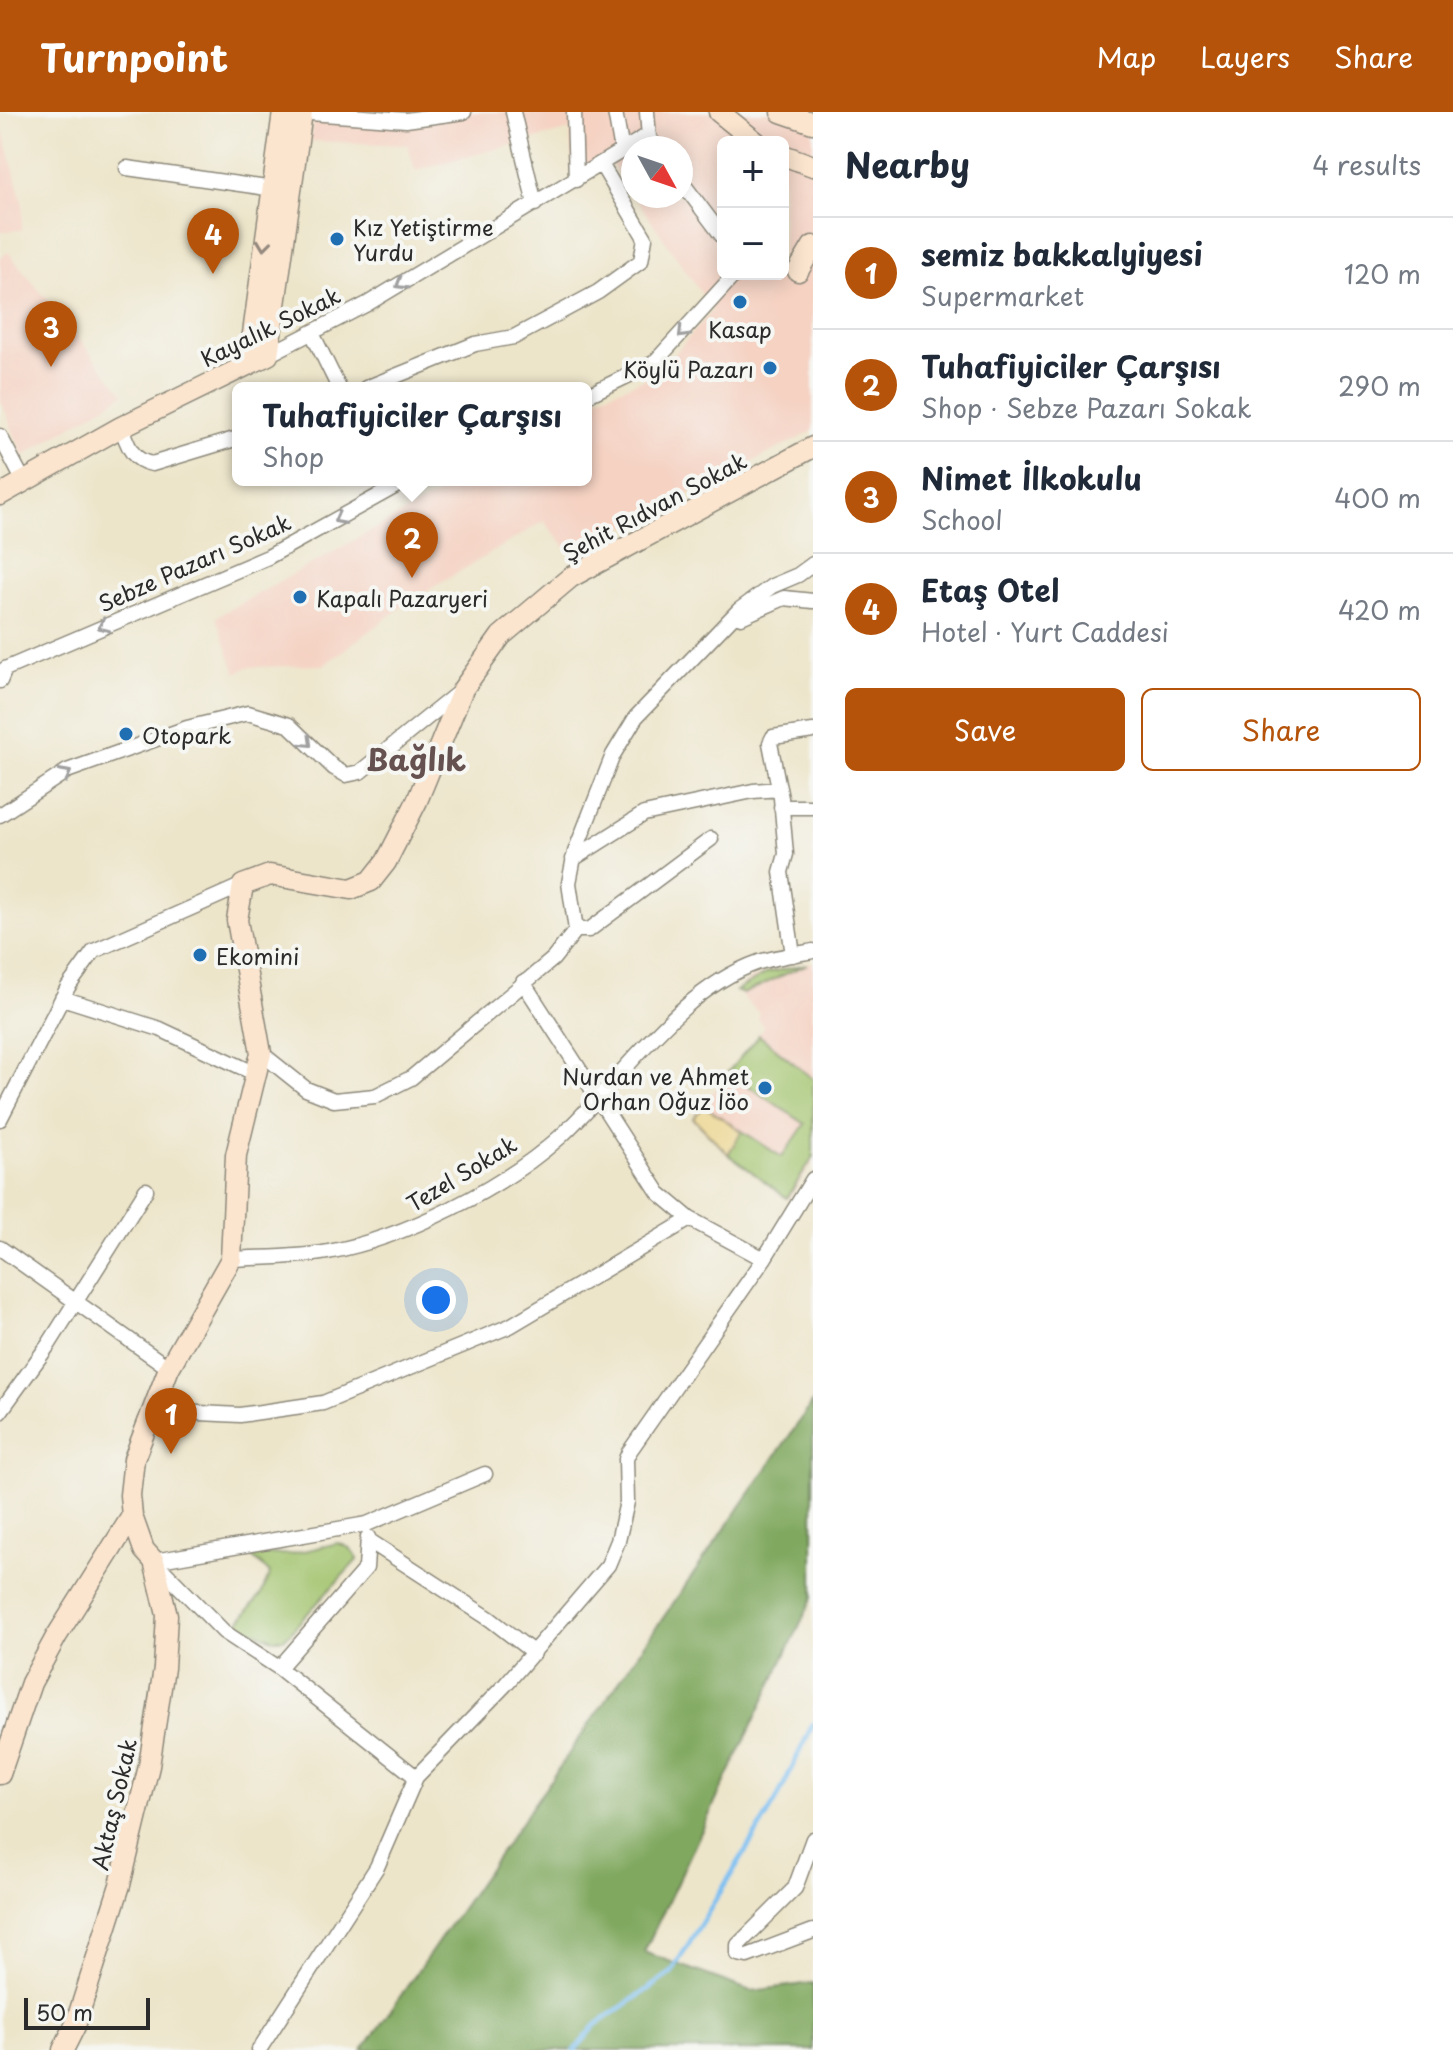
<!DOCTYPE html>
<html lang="en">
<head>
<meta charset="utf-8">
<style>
	body { margin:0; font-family:"Playpen Sans",sans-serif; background:#f6f6f7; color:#1f2937 }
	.controls { position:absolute; right:24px; top:24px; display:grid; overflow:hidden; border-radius:12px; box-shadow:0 4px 20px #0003 }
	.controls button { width:72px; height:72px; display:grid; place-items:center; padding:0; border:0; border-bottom:2px solid #e0e1e3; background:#fff; color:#1f2937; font:40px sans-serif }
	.compass { position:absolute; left:621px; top:24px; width:72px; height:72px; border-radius:50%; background:#fff; box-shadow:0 4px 20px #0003; rotate:130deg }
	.scale { position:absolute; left:24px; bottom:20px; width:126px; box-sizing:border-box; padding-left:8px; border:4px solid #2b2b2b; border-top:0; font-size:22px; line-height:28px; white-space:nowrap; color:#2b2b2b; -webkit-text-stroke:6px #f6f6f2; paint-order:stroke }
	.you { position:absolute; left:436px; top:1188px; width:28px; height:28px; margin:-20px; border:6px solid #fff; border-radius:50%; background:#1a73e8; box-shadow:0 0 0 12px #1a73e833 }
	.badge { display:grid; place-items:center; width:52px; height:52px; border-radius:50%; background:#b45309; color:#fff; font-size:26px; font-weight:700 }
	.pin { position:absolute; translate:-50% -66px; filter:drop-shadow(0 2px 4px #0008) }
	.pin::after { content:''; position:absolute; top:42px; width:28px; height:24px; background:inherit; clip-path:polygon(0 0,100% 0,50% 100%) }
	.popup { position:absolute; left:232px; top:270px; width:360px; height:104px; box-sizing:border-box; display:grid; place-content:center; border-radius:12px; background:#fff; filter:drop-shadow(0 2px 6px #0005); font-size:26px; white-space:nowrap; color:#747a83 }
	.popup b { font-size:30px; color:#1f2937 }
	.popup::after { content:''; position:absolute; left:50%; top:100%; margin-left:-16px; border:16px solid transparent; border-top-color:#fff }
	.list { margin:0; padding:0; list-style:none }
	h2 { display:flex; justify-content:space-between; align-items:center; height:104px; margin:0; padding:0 32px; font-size:34px }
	h2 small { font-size:26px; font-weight:400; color:#747a83 }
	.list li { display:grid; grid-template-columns:52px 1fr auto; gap:24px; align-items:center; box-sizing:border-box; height:112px; padding:0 32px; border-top:2px solid #e0e1e3 }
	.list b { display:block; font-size:30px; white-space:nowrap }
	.list p { margin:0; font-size:26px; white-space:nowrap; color:#747a83 }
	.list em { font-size:26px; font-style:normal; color:#747a83 }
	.actions { display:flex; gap:16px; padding:24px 32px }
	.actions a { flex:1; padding:18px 0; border:2px solid #b45309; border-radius:12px; text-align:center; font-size:28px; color:#b45309 }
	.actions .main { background:#b45309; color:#fff }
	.map { position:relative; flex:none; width:813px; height:1938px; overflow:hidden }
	header { display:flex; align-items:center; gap:48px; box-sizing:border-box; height:112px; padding:0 40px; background:#b45309; color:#fff }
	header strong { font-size:38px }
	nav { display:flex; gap:44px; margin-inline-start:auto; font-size:28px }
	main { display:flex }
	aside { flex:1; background:#fff }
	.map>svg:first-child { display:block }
	.built { fill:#f5d2c2; fill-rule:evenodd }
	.green { fill:#a0c26b; stroke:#66764b; stroke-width:2 }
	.forest { fill:#80a85f; stroke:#566a45; stroke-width:2 }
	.sand { fill:#eeda9e; stroke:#8c8264; stroke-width:2 }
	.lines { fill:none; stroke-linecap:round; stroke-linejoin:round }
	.stream { stroke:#7cbff2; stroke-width:5 }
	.street-casing { stroke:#8c887a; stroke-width:17 }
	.secondary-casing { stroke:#8c887a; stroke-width:23 }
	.street { stroke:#fff; stroke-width:14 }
	.secondary { stroke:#fbe5cf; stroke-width:20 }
	.oneway { stroke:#93887d }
	.oneway2 { stroke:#a0a0a0 }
	.poi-dot { fill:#1f6fb2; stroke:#f6f6f2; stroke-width:3 }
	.labels { text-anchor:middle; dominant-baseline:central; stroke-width:8; stroke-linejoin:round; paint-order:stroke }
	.poi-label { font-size:22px; fill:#2b2b2b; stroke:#f6f6f2; text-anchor:start }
	.street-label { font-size:22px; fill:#2b2b2b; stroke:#f6f6f2 }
	.district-label { font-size:30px; font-weight:bold; fill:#65514f; stroke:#f6f6f2 }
</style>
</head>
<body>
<header>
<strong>Turnpoint</strong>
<nav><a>Map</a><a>Layers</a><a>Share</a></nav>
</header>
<main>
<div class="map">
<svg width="813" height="1938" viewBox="0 0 813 1938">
	<rect width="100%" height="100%" fill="#f6f6f2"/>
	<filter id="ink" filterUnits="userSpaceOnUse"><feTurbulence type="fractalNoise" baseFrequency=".0125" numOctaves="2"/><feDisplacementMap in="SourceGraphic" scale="16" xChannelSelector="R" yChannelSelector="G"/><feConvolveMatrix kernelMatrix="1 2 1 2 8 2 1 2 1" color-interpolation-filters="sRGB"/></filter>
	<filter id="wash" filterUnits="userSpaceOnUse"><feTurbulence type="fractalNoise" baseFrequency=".006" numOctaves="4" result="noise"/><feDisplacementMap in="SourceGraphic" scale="32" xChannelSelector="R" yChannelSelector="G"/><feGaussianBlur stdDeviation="1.8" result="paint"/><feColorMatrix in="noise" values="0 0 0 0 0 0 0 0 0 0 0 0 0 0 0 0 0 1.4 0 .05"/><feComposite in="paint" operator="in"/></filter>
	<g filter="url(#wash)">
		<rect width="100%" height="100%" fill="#ede5ca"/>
		<path class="built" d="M 315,0 L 813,0 L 813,319 L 571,442 L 544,409 L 404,493 L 324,553 L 248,555 L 236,561 L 216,505 L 463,368 L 586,368 L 586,290 L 657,262 L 713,198 L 634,84 L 681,84 L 681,36 L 633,36 L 633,83 L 605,43 L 573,65 L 570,18 L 415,58 L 408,33 L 310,29 ZM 723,30 L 783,30 L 783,162 L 723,162 Z
			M 0,7 L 23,93 L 22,118 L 0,119 Z
			M 8,140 L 124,282 L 23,344 L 0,286 L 0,146 Z
			M 813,850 L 813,1050 L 789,1087 L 728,1042 L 693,1006 L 764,916 L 758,906 L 759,901 L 736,879 L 750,867 L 768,859 Z"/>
		<path class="green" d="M 807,852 L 743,882 L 736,879 L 767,861 Z
			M 759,923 L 813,967 L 813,1046 L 787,1086 L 728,1042 L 742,1019 L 782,1045 L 805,1012 L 728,960 Z
			M 338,1431 L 350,1436 L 358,1447 L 284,1527 L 273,1527 L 237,1512 L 261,1483 L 270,1461 L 250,1443 L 292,1442 Z"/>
		<path class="forest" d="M 813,1290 L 813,1485 L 644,1840 L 751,1879 L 813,1871 L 813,1938 L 363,1938 Z"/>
		<path class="sand" d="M 704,994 L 742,1019 L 728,1042 L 693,1006 Z"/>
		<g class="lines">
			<path class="stream" d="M 575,1938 L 596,1913 L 671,1861 L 776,1689 L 813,1612"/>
		</g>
	</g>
	<g filter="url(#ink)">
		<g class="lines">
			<defs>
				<path id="street" d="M 296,0 L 406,8 L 464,0
					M 513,0 L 535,92
					M 574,0 L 576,68
					M 615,0 L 622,39
					M 647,0 L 649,26
					M 127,56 L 281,78
					M 681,69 L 723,125
					M 312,221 L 339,276
					M 268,243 L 367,192 L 643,26 L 649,26 L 657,36
					M 366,276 L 475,232 L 514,225 L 598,180 L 641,149 L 645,126 L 601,52
					M 586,284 L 654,251 L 735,162
					M 121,315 C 128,333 131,348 152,352 L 238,326
					M 0,324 L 24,370
					M 741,505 L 784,486 L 813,489
					M 0,569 L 5,557 L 268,445 L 407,368
					M 781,695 L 813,695
					M 0,703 L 67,659 L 187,616 L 248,601 L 289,613 L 334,656 L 346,663 L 360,660 L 459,580
					M 573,747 L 644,702 L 753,679 L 779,677
					M 576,818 L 589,818 L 711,727
					M 793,843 L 781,760 L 786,742 L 781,686 L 770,631 L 773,625 L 813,619
					M 523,870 L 659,1081 L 690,1107 L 764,1147
					M 62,886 L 160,917 L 256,962
					M 261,941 L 306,977 L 334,988 L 375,984 L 411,966 L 553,847 L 576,818 L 569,771 L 575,740 L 613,643 L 636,605 L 739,498 L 772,474 L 798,463 L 813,452
					M 0,1007 L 68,875 L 94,839 L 243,773
					M 0,1136 L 169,1256
					M 231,1147 C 262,1145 297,1146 328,1140 C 404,1126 502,1077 560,1025 C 622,968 676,879 759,850 C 776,845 796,842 813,839
					M 159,1284 L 179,1300 L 240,1303 L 323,1291 L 510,1214 L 690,1107
					M 0,1300 L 49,1232 L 146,1078
					M 368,1428 L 490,1507 L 534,1541
					M 154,1449 L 367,1412 L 485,1362
					M 154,1449 L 224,1520 L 279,1556 L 416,1665
					M 279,1556 L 366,1456 L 368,1425
					M 813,1727 L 795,1776 L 738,1833 L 738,1842 L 747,1844 L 813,1819
					M 259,1938 L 377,1755 L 416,1665 L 505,1573 L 608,1453 L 618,1429 L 627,1390 L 626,1347 L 629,1340 L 764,1147 L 813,1067"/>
				<path id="secondary" d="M 719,0 L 756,30
					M 781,0 L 813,11
					M 783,43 L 813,54
					M 798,159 L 813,134
					M 249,251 L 283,0
					M 0,383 L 121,315 L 268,243 L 302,0
					M 0,1662 L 31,1571 L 56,1525 L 132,1404
					M 63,1938 L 75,1914 L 120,1773 L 149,1654 L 164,1556 L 167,1503 L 154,1449 L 144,1438 L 132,1404 L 130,1383 L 134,1347 L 169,1256 L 231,1147 L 236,1043 L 261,941 L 237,808 L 243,773 L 270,763 L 351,777 L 371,769 L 386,750 L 417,689 L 463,577 L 501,524 L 571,465 L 813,335"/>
			</defs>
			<use href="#street" class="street-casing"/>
			<use href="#secondary" class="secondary-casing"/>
			<use href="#street" class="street"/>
			<use href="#secondary" class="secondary"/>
		</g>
		<defs><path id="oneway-chevron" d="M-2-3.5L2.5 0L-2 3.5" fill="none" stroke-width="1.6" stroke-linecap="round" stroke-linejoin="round" transform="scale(2)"/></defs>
		<use class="oneway" href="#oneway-chevron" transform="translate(264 133) rotate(97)"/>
		<g class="oneway2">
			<use href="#oneway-chevron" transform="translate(401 172) rotate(149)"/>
			<use href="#oneway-chevron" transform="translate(683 221) rotate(134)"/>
			<use href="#oneway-chevron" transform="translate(339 407) rotate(152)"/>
			<use href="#oneway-chevron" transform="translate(103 514) rotate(156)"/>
			<use href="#oneway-chevron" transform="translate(307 630) rotate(44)"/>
			<use href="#oneway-chevron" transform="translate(66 662) rotate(-28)"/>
		</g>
	</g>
	<g class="poi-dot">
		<circle cx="337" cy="127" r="8"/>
		<circle cx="740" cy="190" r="8"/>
		<circle cx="770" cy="256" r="8"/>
		<circle cx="300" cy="485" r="8"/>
		<circle cx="126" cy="622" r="8"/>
		<circle cx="200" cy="843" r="8"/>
		<circle cx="765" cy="976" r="8"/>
	</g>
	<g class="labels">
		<g class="poi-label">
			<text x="353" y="114">Kız Yetiştirme<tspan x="353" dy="25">Yurdu</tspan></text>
			<text x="740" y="216" text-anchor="middle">Kasap</text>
			<text x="754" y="256" text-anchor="end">Köylü Pazarı</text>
			<text x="316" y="485">Kapalı Pazaryeri</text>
			<text x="142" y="622">Otopark</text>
			<text x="216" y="843">Ekomini</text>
			<text x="749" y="963" text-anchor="end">Nurdan ve Ahmet<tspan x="749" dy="25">Orhan Oğuz İöo</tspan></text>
		</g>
		<g class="street-label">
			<text transform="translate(270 214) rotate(-26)">Kayalık Sokak</text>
			<text transform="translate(654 394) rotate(-28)">Şehit Rıdvan Sokak</text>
			<text transform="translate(194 450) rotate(-24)">Sebze Pazarı Sokak</text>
			<text transform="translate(461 1061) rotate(-31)">Tezel Sokak</text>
			<text transform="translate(113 1692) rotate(-77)">Aktaş Sokak</text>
		</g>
		<g class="district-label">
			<text x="416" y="646">Bağlık</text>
		</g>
	</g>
</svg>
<div class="controls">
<button>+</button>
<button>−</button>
</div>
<svg class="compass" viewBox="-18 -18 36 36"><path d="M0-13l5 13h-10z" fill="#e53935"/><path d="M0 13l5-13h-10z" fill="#747a83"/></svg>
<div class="scale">50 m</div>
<div class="you"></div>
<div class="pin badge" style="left:171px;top:1342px">1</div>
<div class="pin badge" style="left:412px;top:466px">2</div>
<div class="popup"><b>Tuhafiyiciler Çarşısı</b>Shop</div>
<div class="pin badge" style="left:51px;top:255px">3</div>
<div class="pin badge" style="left:213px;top:162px">4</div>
</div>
<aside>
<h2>Nearby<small>4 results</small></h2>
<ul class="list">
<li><span class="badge">1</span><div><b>semiz bakkalyiyesi</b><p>Supermarket</p></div><em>120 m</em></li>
<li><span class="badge">2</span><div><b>Tuhafiyiciler Çarşısı</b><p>Shop · Sebze Pazarı Sokak</p></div><em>290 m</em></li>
<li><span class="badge">3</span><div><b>Nimet İlkokulu</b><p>School</p></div><em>400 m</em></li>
<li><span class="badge">4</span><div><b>Etaş Otel</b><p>Hotel · Yurt Caddesi</p></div><em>420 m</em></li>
</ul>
<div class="actions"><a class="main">Save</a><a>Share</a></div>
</aside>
</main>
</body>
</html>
